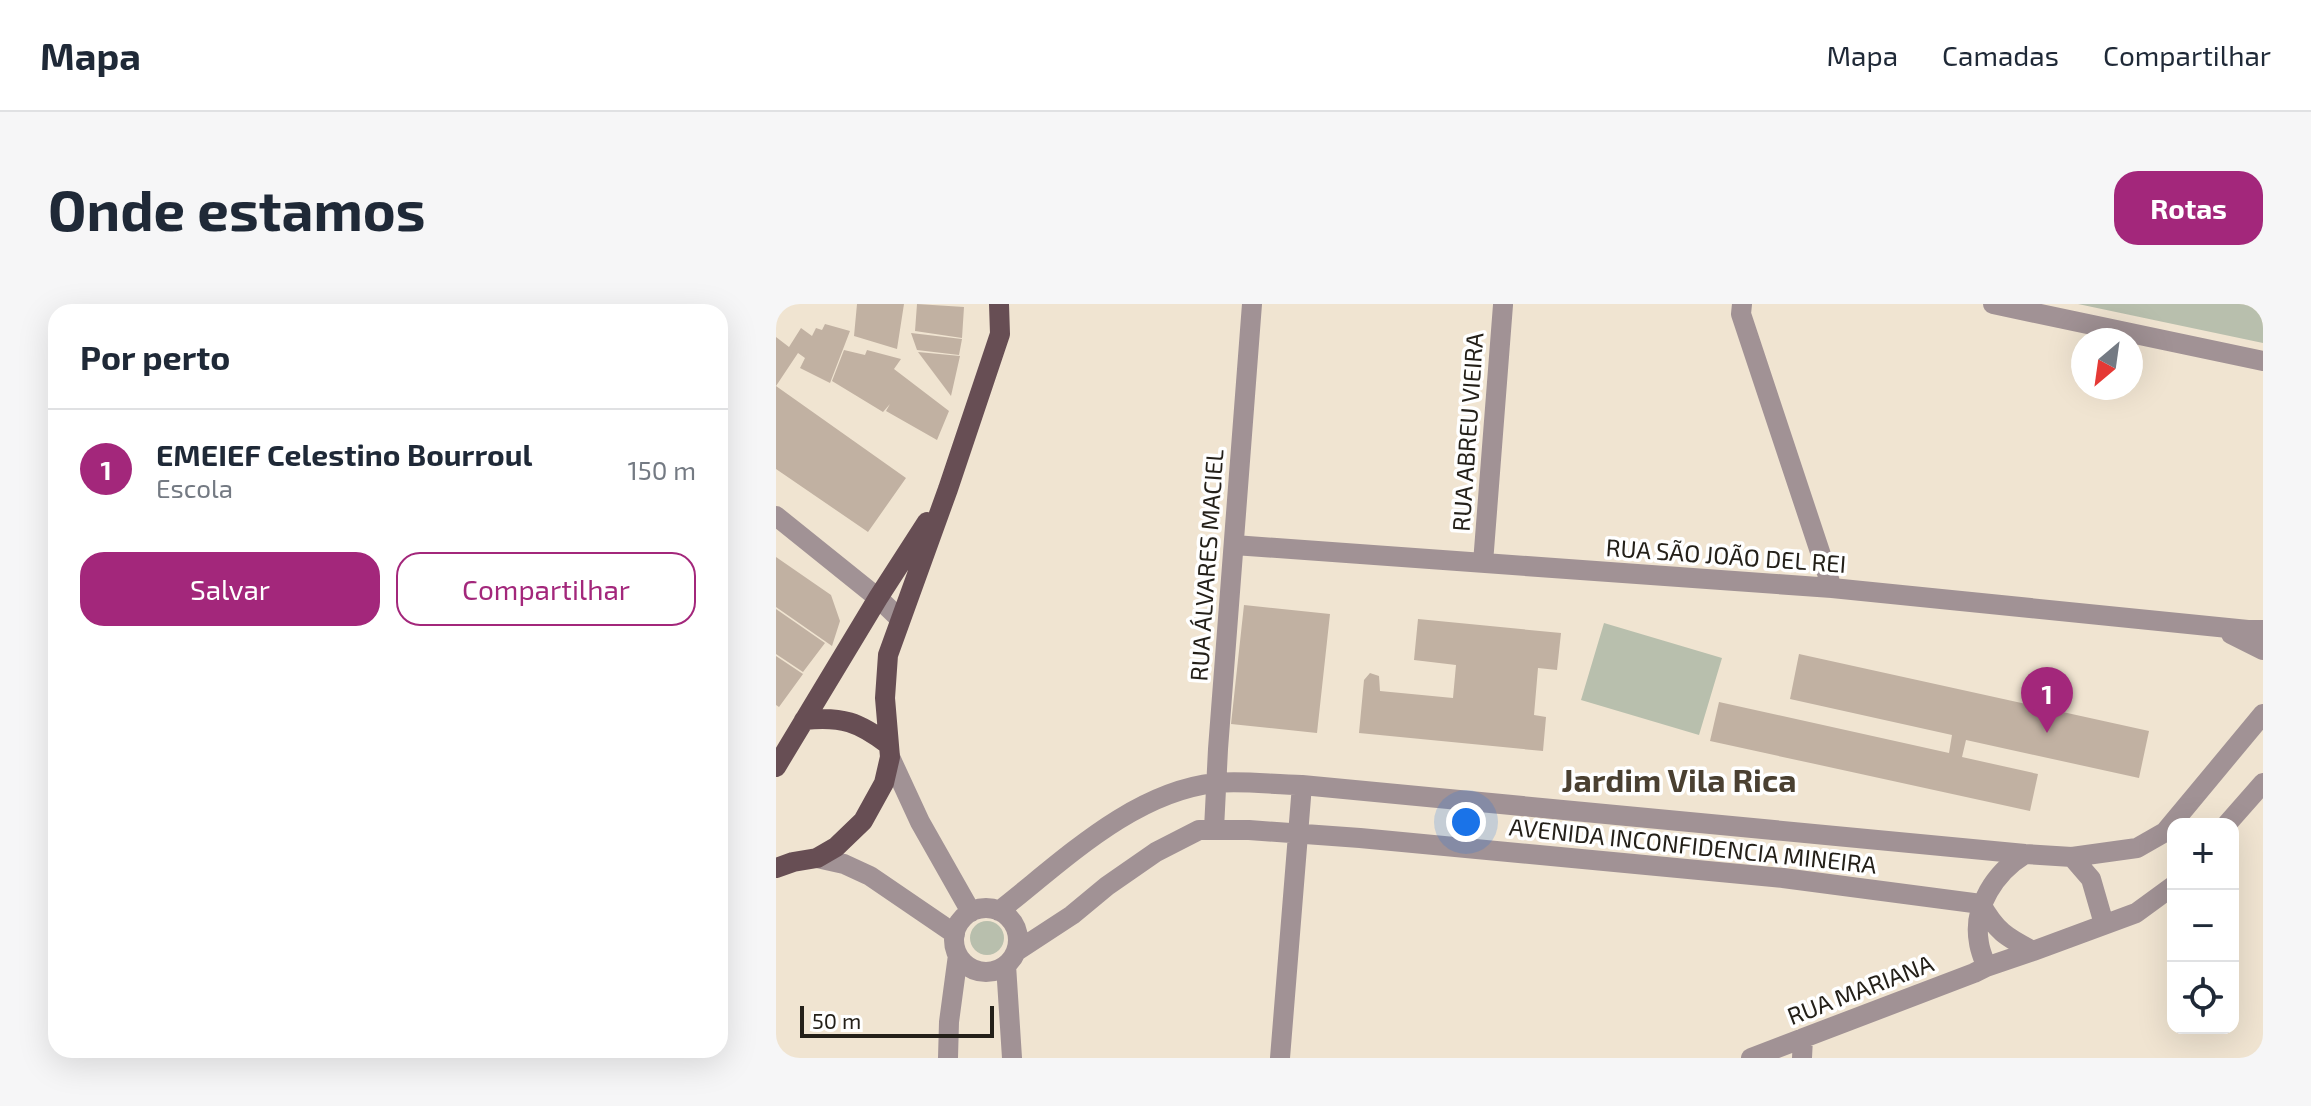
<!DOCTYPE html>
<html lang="pt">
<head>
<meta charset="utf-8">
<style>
	body { margin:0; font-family:"Exo 2",sans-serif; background:#f6f6f7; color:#1f2937 }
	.controls { position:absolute; right:24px; bottom:24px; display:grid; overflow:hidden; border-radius:16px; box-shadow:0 8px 32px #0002 }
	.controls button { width:72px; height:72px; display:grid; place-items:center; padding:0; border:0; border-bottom:2px solid #e0e1e3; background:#fff; color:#1f2937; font:40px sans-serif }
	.compass { position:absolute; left:1295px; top:24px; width:72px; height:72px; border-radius:50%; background:#fff; box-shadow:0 8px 32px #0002; rotate:209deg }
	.scale { position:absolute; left:24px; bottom:20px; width:194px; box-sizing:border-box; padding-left:8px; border:4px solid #242019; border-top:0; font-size:22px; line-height:28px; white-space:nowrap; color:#242019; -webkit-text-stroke:6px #fff; paint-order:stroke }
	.you { position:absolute; left:690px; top:518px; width:28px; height:28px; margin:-20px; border:6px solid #fff; border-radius:50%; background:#1a73e8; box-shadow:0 0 0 12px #1a73e833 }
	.badge { display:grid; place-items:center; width:52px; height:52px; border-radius:50%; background:#a3277b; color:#fff; font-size:26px; font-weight:700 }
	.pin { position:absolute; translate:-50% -66px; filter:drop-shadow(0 2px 4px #0008) }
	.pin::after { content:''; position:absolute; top:42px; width:28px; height:24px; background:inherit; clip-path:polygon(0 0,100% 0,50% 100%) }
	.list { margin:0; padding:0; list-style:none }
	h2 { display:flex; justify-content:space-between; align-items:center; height:104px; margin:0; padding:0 32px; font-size:34px }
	h2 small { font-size:26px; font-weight:400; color:#747a83 }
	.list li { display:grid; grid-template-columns:52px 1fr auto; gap:24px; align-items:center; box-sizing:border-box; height:120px; padding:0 32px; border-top:2px solid #e0e1e3 }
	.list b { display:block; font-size:30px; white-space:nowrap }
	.list p { margin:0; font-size:26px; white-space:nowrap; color:#747a83 }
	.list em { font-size:26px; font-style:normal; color:#747a83 }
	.actions { display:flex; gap:16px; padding:24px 32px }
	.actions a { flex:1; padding:18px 0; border:2px solid #a3277b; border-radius:24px; text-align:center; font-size:28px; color:#a3277b }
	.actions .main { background:#a3277b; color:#fff }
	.icon { flex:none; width:44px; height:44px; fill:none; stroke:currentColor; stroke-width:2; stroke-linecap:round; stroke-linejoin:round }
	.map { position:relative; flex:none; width:1487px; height:754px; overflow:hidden; border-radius:24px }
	header { display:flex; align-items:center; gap:48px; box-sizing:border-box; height:112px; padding:0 40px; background:#fff; border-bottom:2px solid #e0e1e3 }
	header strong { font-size:38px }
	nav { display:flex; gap:44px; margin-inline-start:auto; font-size:28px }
	.intro { display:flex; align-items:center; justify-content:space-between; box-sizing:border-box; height:192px; padding:0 48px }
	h1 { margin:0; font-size:56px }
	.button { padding:20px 36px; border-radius:24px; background:#a3277b; color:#fff; font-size:28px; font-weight:700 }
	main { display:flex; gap:48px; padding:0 48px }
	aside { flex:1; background:#fff; border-radius:24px; box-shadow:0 8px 32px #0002 }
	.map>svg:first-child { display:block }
	.green { fill:#b8bfad }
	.building { fill:#c1b1a2 }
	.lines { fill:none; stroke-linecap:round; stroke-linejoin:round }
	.minor { stroke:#a19295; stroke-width:20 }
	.major { stroke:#674e54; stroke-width:20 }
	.labels { text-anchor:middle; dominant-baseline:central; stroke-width:7; stroke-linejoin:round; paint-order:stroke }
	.street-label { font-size:24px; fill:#242019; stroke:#fff }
	.district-label { font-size:32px; font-weight:bold; fill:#4a4031; stroke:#fff }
</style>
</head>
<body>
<header>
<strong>Mapa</strong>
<nav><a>Mapa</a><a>Camadas</a><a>Compartilhar</a></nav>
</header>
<div class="intro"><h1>Onde estamos</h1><a class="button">Rotas</a></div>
<main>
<aside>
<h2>Por perto<small></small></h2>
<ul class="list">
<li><span class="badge">1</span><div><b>EMEIEF Celestino Bourroul</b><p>Escola</p></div><em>150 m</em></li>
</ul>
<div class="actions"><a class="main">Salvar</a><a>Compartilhar</a></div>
</aside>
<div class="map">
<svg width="1487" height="754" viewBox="0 0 1487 754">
	<rect width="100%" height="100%" fill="#f0e4d1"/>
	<path class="green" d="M 1302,0 L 1487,0 L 1487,39 Z
		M 828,319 L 946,354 L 923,431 L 805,396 Z
		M194 634a17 17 0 1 1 34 0a17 17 0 1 1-34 0Z"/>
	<path class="building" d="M 81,0 L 128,0 L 121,45 L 78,32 Z
		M 141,0 L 188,3 L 186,34 L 139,27 Z
		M 49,20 L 74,27 L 54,79 L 24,64 L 29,54 L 22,49 L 0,82 L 130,174 L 92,228 L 0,165 L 0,33 L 13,43 L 25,24 L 36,32 L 40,24 L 46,26 Z
		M 135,29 L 186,35 L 183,51 L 141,46 Z
		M 68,46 L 89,51 L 91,46 L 125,55 L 118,65 L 173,107 L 161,136 L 110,107 L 114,100 L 107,108 L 56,77 Z
		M 142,48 L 184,52 L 175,92 Z
		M 0,253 L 55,291 L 64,317 L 56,342 L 0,303 Z
		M 468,301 L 554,310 L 541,429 L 455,420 Z
		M 0,305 L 49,339 L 27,368 L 0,350 Z
		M 642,315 L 785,329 L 781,366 L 762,364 L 758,411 L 770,413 L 767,447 L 583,429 L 588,376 L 594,369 L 603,372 L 604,387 L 677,394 L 680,361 L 638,356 Z
		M 1023,350 L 1373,427 L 1363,474 L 1190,436 L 1186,453 L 1262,470 L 1254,507 L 934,437 L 943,398 L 1173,449 L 1176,431 L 1014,395 Z
		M 0,352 L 27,370 L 3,403 L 0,401 Z"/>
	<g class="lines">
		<path class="minor" d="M 966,0 L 965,10 L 1056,284
			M 1217,0 L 1487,57
			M 0,212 L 102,294 L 124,315
			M 458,241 L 1056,284 L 1472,326 L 1487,326
			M 707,259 L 727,1
			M 1455,330 L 1487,346
			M 114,453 L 144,518 L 195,608
			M 1451,520 L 1487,479
			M 438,525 L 442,445 L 476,0
			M 1296,553 L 1315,575 L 1328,620
			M 41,554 L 68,560 L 94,572 L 179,630
			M178 636a32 32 0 1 1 64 0a32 32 0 1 1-64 0Z
			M 223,607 C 286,558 356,488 439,479 C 467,476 498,481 526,481 L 1249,550 L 1296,553 L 1361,544 L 1389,528 L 1487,410
			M 241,647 L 296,611 L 331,582 L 380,548 L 423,526 L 473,526 L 584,534 L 1007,574 L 1205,600 C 1220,627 1230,633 1257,647 L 1360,609 L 1397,582
			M 230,661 L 236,754
			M 1210,663 C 1208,655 1204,647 1203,639 C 1196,602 1220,568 1249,550
			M 172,754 L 173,718 L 182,651
			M 504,754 L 526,481
			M 975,754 L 1198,669 L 1210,663 L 1257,647
			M 1026,754 L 1027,734"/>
		<path class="major" d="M 28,416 C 66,412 83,418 113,441
			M 0,463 L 102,294 L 151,218
			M 0,564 L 17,558 L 41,554 L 60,543 L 87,517 L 108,479 L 114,453 L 109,394 L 112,351 L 172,185 L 224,30 L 223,0"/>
	</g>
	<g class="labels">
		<g class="street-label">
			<text transform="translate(691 128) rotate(-86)">RUA ABREU VIEIRA</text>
			<text transform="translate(950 251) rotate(4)">RUA SÃO JOÃO DEL REI</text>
			<text transform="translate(430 261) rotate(-86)">RUA ÁLVARES MACIEL</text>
			<text transform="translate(917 541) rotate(6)">AVENIDA INCONFIDENCIA MINEIRA</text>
			<text transform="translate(1084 685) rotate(-21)">RUA MARIANA</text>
		</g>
		<g class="district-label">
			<text x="903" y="475">Jardim Vila Rica</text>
		</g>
	</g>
</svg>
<div class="controls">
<button>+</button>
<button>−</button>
<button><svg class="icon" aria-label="locate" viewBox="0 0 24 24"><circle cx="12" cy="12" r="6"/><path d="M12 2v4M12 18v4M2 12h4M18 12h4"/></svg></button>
</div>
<svg class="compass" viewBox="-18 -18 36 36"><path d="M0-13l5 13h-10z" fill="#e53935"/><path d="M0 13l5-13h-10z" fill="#747a83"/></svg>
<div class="scale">50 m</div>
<div class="you"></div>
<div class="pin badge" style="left:1271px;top:429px">1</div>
</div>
</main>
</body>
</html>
